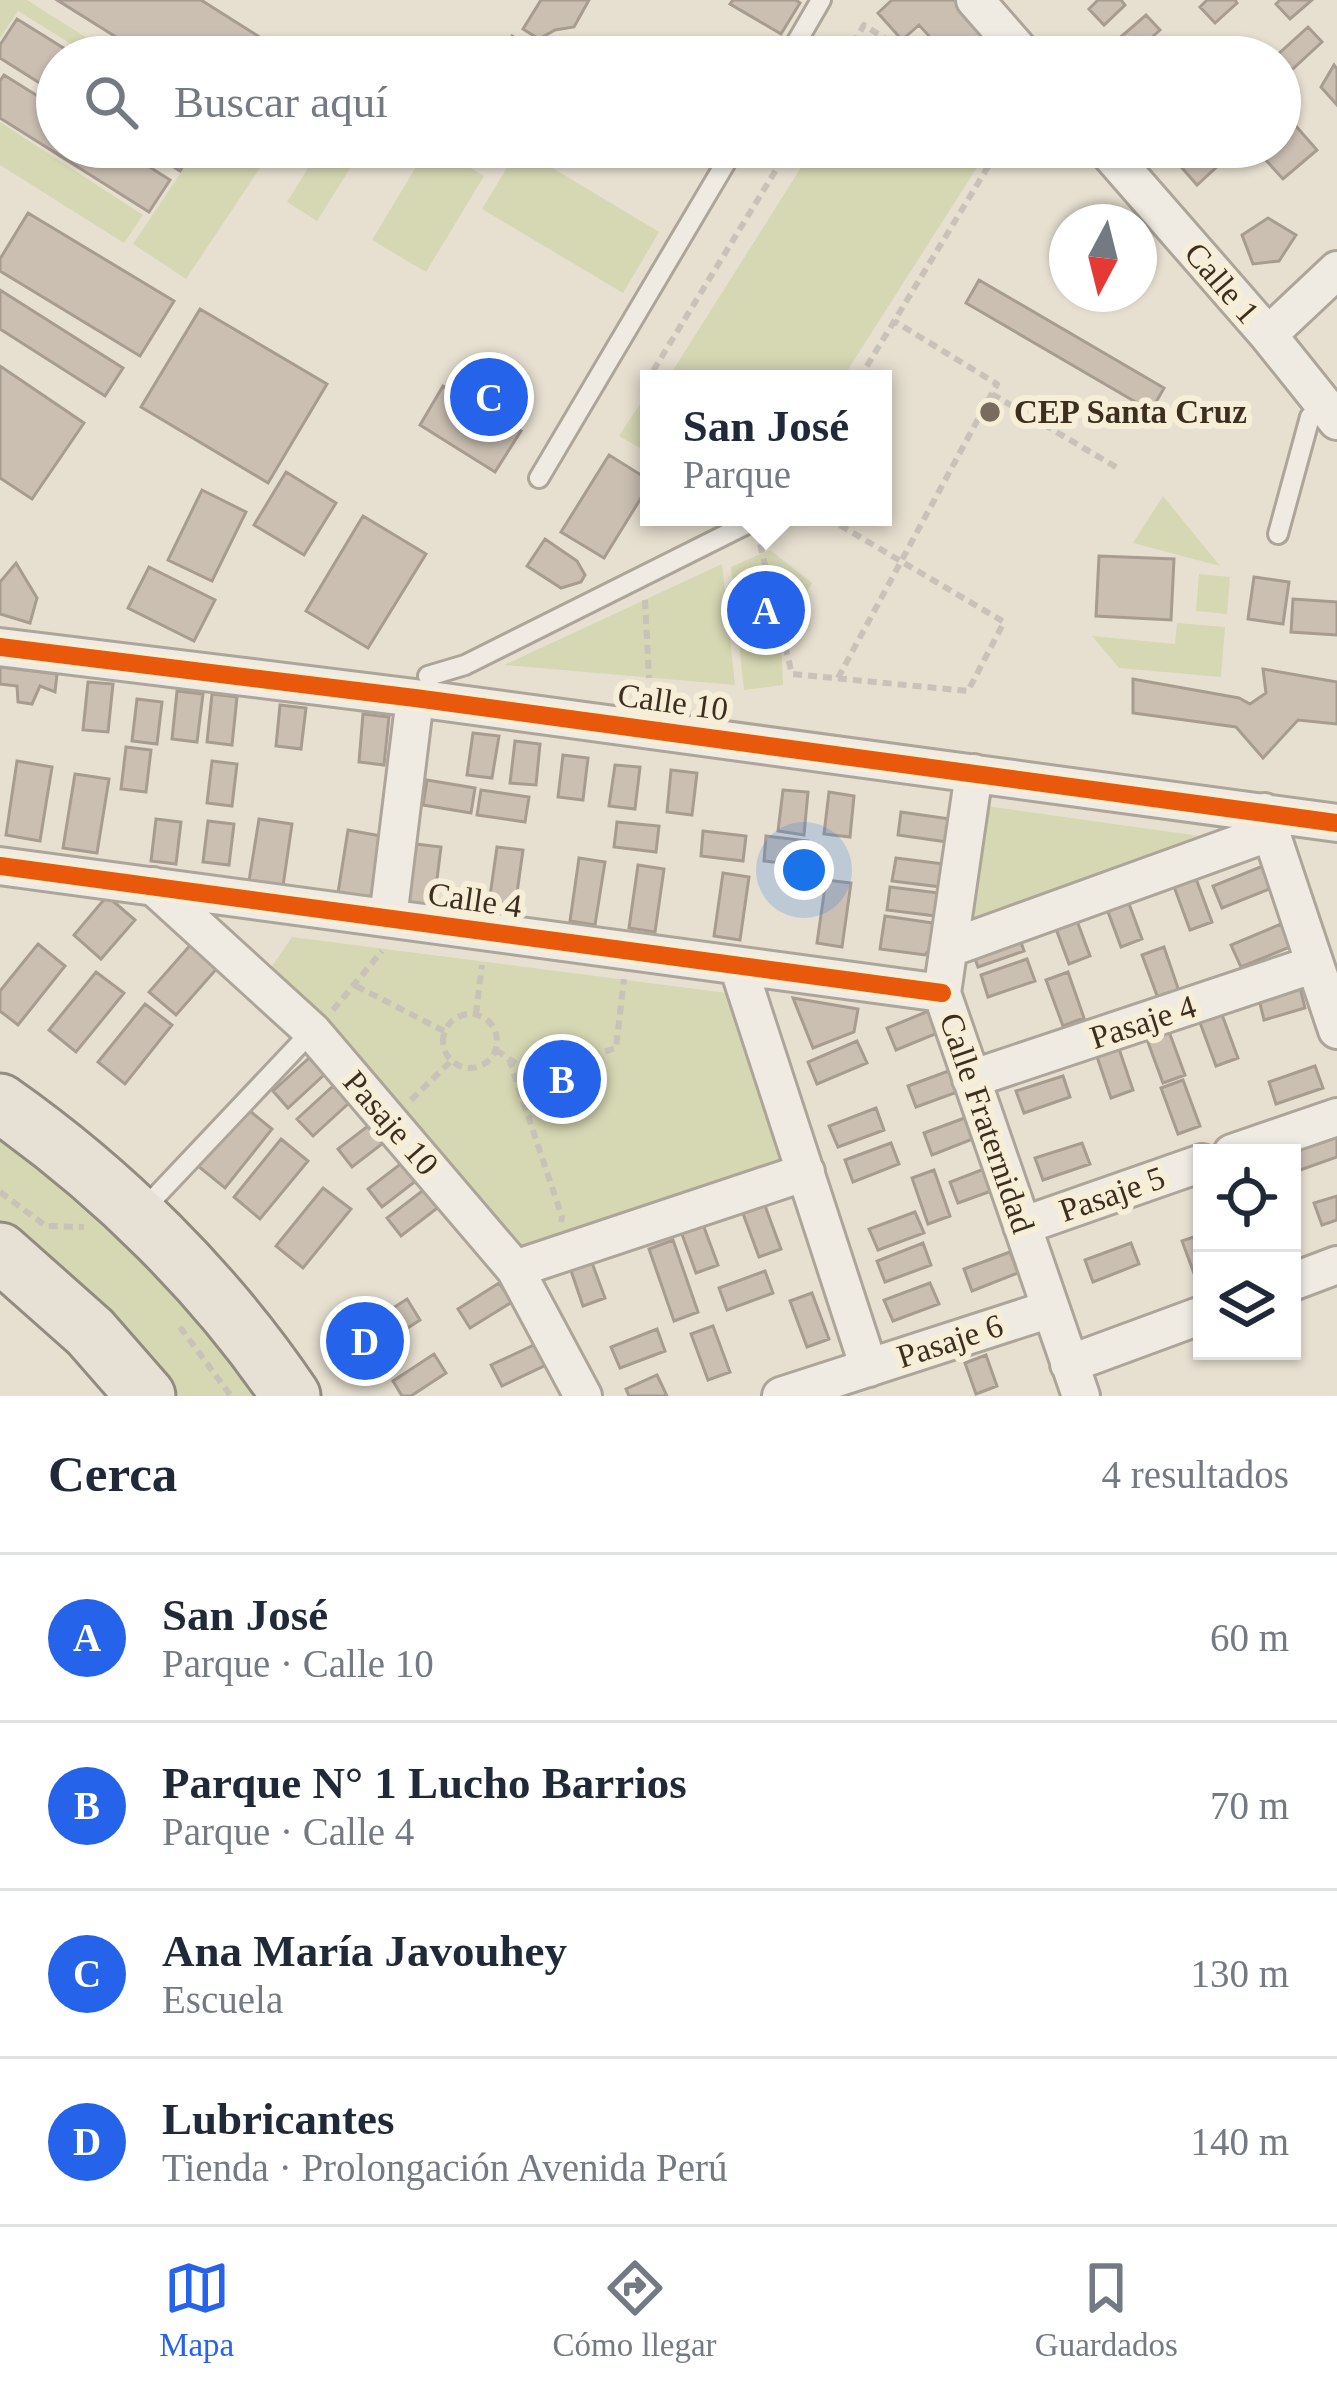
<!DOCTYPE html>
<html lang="es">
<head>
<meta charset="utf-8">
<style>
	body { margin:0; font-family:"Times New Roman",serif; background:#f2f2f3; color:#1f2937 }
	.controls { position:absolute; right:36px; bottom:36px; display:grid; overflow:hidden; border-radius:0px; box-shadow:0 3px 9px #0004 }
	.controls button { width:108px; height:108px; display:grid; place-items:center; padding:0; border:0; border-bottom:3px solid #e0e1e3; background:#fff; color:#1f2937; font:60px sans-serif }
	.compass { position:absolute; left:1049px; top:204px; width:108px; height:108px; border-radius:50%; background:#fff; box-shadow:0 3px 9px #0004; rotate:187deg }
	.you { position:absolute; left:804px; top:870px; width:42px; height:42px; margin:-30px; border:9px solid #fff; border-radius:50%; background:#1a73e8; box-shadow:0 0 0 18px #1a73e833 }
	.badge { display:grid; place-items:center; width:78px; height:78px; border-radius:50%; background:#2563eb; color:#fff; font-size:39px; font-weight:700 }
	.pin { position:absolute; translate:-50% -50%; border:6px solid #fff; box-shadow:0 3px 12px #0006 }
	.popup { position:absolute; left:640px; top:370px; width:252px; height:156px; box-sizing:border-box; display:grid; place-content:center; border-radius:0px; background:#fff; filter:drop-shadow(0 3px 9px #0005); font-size:39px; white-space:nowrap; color:#747a83 }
	.popup b { font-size:45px; color:#1f2937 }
	.popup::after { content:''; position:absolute; left:50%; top:100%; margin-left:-24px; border:24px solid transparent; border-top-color:#fff }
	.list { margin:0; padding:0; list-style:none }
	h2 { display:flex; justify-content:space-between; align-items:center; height:156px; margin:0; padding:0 48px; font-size:51px }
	h2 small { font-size:39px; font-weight:400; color:#747a83 }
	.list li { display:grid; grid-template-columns:78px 1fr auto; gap:36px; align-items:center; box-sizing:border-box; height:168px; padding:0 48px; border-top:3px solid #e0e1e3 }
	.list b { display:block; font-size:45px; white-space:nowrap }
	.list p { margin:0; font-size:39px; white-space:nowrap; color:#747a83 }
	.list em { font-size:39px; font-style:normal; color:#747a83 }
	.icon { flex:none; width:66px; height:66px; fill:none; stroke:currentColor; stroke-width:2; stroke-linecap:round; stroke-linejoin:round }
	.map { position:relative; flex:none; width:1337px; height:1396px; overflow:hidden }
	.search { position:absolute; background:#fff; box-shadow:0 3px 9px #0004; left:36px; right:36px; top:36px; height:132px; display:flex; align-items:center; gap:30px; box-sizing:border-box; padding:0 42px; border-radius:66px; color:#747a83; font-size:45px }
	.sheet { height:828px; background:#fff }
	nav { display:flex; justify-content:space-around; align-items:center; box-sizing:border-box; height:168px; border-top:3px solid #e0e1e3; background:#fff; font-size:33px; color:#747a83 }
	nav a { display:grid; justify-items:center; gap:6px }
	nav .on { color:#2563eb }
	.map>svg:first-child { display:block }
	.green { fill:#d6d7b3 }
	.building { fill:#cbbfb2; stroke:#a89c90; stroke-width:3 }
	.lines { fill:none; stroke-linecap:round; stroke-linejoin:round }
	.lane-casing { stroke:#ada599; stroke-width:24 }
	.street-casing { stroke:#ada599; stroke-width:42 }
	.primary-casing { stroke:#928b80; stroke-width:63 }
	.path { stroke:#c8c2b9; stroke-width:6; stroke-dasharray:9 6; stroke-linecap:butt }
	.lane { stroke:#efebe3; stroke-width:18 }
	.street { stroke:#efebe3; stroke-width:36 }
	.primary { stroke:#e6e1d4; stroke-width:57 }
	.cycleway-casing { stroke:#f7eed8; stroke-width:26 }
	.cycleway { stroke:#e8590c; stroke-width:18 }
	.poi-dot { fill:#786c5e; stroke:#f7eed8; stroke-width:4.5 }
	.labels { text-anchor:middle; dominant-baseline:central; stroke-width:12; stroke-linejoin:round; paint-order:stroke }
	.street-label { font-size:33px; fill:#3d2e20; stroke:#f7eed8 }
	.poi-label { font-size:33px; font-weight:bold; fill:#3d2e20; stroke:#f7eed8; text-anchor:start }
</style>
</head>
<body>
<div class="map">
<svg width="1337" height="1396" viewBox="0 0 1337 1396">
	<rect width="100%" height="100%" fill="#e7e0d1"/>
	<path class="green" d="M 0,0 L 27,0 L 117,57 L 92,57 L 18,11 L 0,38 Z
		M 0,122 L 143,215 L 124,243 L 0,165 Z
		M 198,147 L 234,147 L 262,165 L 186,279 L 133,244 Z
		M 321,147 L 348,147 L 359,154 L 317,221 L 287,202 Z
		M 428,147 L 437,147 L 484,176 L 426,272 L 372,240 Z
		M 814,147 L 990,147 L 842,379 L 678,379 L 670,375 Z
		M 519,148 L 659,232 L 623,293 L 482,209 Z
		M 649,390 L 649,453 L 619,436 Z
		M 1163,496 L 1220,566 L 1133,543 Z
		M 770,550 L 812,583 L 781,636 L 783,685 L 744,690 L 731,567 Z
		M 722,564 L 735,685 L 504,665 Z
		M 1199,574 L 1230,577 L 1227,614 L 1196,611 Z
		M 1177,623 L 1225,627 L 1221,677 L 1119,668 L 1092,636 L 1175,644 Z
		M 979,805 L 1235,841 L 965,941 Z
		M 292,937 L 727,993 L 785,1166 L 527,1259 L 270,969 Z
		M 0,1134 L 226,1339 L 259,1396 L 179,1396 L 59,1263 L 0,1224 Z"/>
	<path class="building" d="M 57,0 L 201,0 L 269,43 L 260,57 L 148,57 Z
		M 541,0 L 589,0 L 574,27 L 555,30 L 539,39 L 523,29 Z
		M 733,0 L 796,0 L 800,3 L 781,34 L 730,4 Z
		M 892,0 L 956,0 L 1008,57 L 948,57 L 919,25 L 902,40 L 878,13 Z
		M 1098,0 L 1121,0 L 1125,5 L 1104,25 L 1089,9 Z
		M 1207,0 L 1235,0 L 1237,3 L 1215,23 L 1200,7 Z
		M 1280,0 L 1312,0 L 1290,19 L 1276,4 Z
		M 1146,15 L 1160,30 L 1130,57 L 1116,57 L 1108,48 Z
		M 17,19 L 78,57 L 57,57 L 57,94 L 0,58 L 0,45 Z
		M 1308,27 L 1322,42 L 1285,76 L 1280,70 L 1280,57 L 1275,57 Z
		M 512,36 L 528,46 L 521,57 L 499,57 Z
		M 647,40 L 674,57 L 636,57 Z
		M 1334,65 L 1337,69 L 1337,105 L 1321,87 Z
		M 4,75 L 57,108 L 57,147 L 118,147 L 170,180 L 149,212 L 0,118 L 0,81 Z
		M 1280,108 L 1317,150 L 1283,179 L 1254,147 L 1280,147 Z
		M 142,147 L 195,147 L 180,171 Z
		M 1190,147 L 1206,147 L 1221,163 L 1197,185 L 1175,160 Z
		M 28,213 L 174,301 L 140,356 L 0,271 L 0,259 Z
		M 1268,218 L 1296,235 L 1279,261 L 1253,264 L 1242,235 Z
		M 979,280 L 1164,388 L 1151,411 L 966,303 Z
		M 0,290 L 123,368 L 105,396 L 0,329 Z
		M 200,309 L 327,384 L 268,483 L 141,407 Z
		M 0,366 L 84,423 L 32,499 L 0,478 Z
		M 443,386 L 521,431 L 495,472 L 420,425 Z
		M 609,455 L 649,480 L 649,485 L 604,558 L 561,532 Z
		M 286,472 L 336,503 L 304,555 L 254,525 Z
		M 202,490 L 246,512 L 212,581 L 168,560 Z
		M 363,516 L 426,554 L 368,648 L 306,611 Z
		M 545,539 L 577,561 L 585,575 L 581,582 L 561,588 L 527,566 Z
		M 1099,556 L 1174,559 L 1171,620 L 1096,616 Z
		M 16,563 L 37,598 L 30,623 L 0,614 L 0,582 Z
		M 149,567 L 215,600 L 194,641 L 128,608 Z
		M 1254,577 L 1289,582 L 1283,624 L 1248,619 Z
		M 1293,599 L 1337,602 L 1337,635 L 1291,632 Z
		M 0,667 L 57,674 L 55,692 L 40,686 L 32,704 L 18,702 L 17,686 L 0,684 Z
		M 1263,669 L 1337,682 L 1337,724 L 1298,720 L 1263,758 L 1236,727 L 1133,713 L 1133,679 L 1239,698 L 1250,704 L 1266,693 Z
		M 88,682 L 113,684 L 108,732 L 83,730 Z
		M 177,691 L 203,694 L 197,742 L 172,739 Z
		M 212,694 L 237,697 L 232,745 L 207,742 Z
		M 137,699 L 162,702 L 157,744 L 132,741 Z
		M 280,705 L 306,708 L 301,749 L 276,746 Z
		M 363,714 L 389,717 L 384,765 L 359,762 Z
		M 473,733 L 499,736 L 492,778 L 467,775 Z
		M 515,741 L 540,744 L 536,785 L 510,783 Z
		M 126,747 L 151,750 L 146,792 L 121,789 Z
		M 563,755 L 588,758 L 583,800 L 558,797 Z
		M 17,761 L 52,767 L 40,841 L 6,835 Z
		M 212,761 L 237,764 L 232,806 L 207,803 Z
		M 615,765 L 640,767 L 635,809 L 609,806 Z
		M 671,770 L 697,773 L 692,815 L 667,812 Z
		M 75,774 L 109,779 L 97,853 L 63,848 Z
		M 427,780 L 475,788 L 471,813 L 423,805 Z
		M 481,790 L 529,797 L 525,822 L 477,815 Z
		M 783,790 L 808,792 L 804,835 L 778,831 Z
		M 829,792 L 854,796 L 850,837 L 824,834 Z
		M 901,812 L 950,819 L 947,842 L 898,835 Z
		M 156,819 L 181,822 L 176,864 L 151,861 Z
		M 259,819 L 292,824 L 283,886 L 249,881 Z
		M 208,821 L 234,824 L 229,865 L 203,862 Z
		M 617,822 L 659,826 L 656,852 L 614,847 Z
		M 348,830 L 381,836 L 371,898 L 338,893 Z
		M 703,831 L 746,836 L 743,861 L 701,856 Z
		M 766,836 L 808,841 L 806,866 L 764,861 Z
		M 416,844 L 441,847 L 433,911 L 407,907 Z
		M 497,847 L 523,850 L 514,914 L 488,910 Z
		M 579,858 L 605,862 L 595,925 L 570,921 Z
		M 896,858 L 944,864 L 941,887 L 892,881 Z
		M 638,865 L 664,869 L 655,932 L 629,928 Z
		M 1263,866 L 1272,888 L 1222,908 L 1213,886 Z
		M 723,873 L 749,877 L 740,940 L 714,936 Z
		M 1195,876 L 1212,922 L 1190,930 L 1173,884 Z
		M 826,880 L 851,883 L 842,947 L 817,943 Z
		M 890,887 L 939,893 L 936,916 L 887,910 Z
		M 1125,893 L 1142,939 L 1121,947 L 1104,901 Z
		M 107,896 L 135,920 L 101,959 L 74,935 Z
		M 1073,910 L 1090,956 L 1069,964 L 1052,918 Z
		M 885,916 L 933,923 L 930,949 L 925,955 L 880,949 Z
		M 1281,924 L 1290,947 L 1241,967 L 1231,945 Z
		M 1017,930 L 1024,951 L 978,967 L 970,945 Z
		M 193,942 L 220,965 L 176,1015 L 149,992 Z
		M 38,944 L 65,966 L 18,1025 L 0,1011 L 0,991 Z
		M 1164,947 L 1180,994 L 1159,1001 L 1142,955 Z
		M 1027,959 L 1035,981 L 988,997 L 981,975 Z
		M 96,972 L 124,993 L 76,1052 L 49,1030 Z
		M 1068,972 L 1084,1018 L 1063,1026 L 1046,980 Z
		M 1299,984 L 1305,1008 L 1264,1020 L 1258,995 Z
		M 793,998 L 858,1009 L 854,1032 L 813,1048 Z
		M 145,1004 L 172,1025 L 125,1084 L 98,1062 Z
		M 936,1008 L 945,1030 L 896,1050 L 887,1028 Z
		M 1221,1012 L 1238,1058 L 1216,1066 L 1199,1020 Z
		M 1168,1029 L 1185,1075 L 1163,1083 L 1146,1037 Z
		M 857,1041 L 867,1063 L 817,1084 L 808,1062 Z
		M 1117,1043 L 1133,1090 L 1111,1098 L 1095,1051 Z
		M 309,1058 L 325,1074 L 288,1108 L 273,1091 Z
		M 1315,1066 L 1323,1088 L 1276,1104 L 1269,1082 Z
		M 954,1069 L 963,1090 L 916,1107 L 908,1086 Z
		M 1063,1076 L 1070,1097 L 1024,1113 L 1016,1091 Z
		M 1183,1080 L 1200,1126 L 1178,1134 L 1161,1088 Z
		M 333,1086 L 349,1103 L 313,1136 L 297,1119 Z
		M 245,1107 L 272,1129 L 225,1188 L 198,1166 Z
		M 876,1108 L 884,1130 L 838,1147 L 829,1126 Z
		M 970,1116 L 978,1137 L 932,1155 L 924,1133 Z
		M 377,1119 L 391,1137 L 352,1167 L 338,1149 Z
		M 1337,1133 L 1337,1157 L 1300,1170 L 1292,1149 Z
		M 281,1139 L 308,1161 L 260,1219 L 234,1197 Z
		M 891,1143 L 899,1164 L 853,1182 L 845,1160 Z
		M 1082,1143 L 1090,1164 L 1043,1180 L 1035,1158 Z
		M 407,1159 L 421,1177 L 382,1207 L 368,1189 Z
		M 997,1164 L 1005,1186 L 958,1203 L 950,1182 Z
		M 934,1170 L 950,1216 L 928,1224 L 912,1178 Z
		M 323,1188 L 351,1209 L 303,1268 L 276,1246 Z
		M 426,1188 L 440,1206 L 401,1236 L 387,1218 Z
		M 1337,1196 L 1337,1220 L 1322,1225 L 1314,1203 Z
		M 764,1203 L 781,1249 L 759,1257 L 742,1211 Z
		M 915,1212 L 924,1233 L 878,1250 L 869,1229 Z
		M 701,1219 L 718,1265 L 696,1273 L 679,1226 Z
		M 1202,1234 L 1202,1286 L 1199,1287 L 1182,1241 Z
		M 673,1240 L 698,1312 L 674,1321 L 649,1249 Z
		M 923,1243 L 931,1265 L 885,1282 L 877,1261 Z
		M 1131,1243 L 1139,1264 L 1093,1282 L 1085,1260 Z
		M 588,1252 L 605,1298 L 583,1306 L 567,1259 Z
		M 1010,1252 L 1018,1273 L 972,1291 L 964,1269 Z
		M 765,1271 L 773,1293 L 727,1310 L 719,1288 Z
		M 499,1283 L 512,1302 L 470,1328 L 458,1309 Z
		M 930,1283 L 939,1304 L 893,1321 L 884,1300 Z
		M 812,1293 L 829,1339 L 807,1347 L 790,1301 Z
		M 407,1299 L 420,1320 L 364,1356 L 351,1335 Z
		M 713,1326 L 730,1372 L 708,1380 L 691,1334 Z
		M 657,1329 L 665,1351 L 620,1368 L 611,1347 Z
		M 536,1344 L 546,1365 L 502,1386 L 491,1365 Z
		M 434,1354 L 446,1373 L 411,1396 L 402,1396 L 393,1381 Z
		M 986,1355 L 997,1386 L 976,1394 L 965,1363 Z
		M 657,1375 L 667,1396 L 629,1396 L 626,1389 Z"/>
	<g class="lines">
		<defs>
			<path id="lane" d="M 788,57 L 821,0
				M 539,478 L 735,147
				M 1278,534 L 1310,417 L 1323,404
				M 428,676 L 465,665 L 761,517
				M 142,1211 L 312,1031"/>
			<path id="street" d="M 975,0 L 1025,57
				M 1104,147 L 1268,335 L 1337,421
				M 1268,335 L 1337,270
				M 0,647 L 415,698 L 1337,823
				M 974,773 L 942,993 L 1081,1396
				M 1264,812 L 1337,1030
				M 0,866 L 942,993
				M 153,886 L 312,1031 L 515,1269 L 583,1396
				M 388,918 L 415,698
				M 950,948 L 1271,832
				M 738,966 L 869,1368
				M 971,1079 L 1315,964
				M 1232,1153 L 1337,1117
				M 1022,1226 L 1202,1163
				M 515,1269 L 806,1172
				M 1292,1282 L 1337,1265
				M 1069,1364 L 1202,1315
				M 781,1396 L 1050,1309"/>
			<path id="primary" d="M 0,1103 C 111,1181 215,1283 291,1396
				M 0,1252 L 90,1332 L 146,1396"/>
		</defs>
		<use href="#lane" class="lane-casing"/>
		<use href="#street" class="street-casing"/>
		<use href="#primary" class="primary-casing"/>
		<path class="path" d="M 845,57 L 864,25 L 914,57
			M 665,379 L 653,371 L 790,147
			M 859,379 L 1000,147
			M 992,394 L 1121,470
			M 760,544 L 792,674 L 968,691 L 1004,622 L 826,517
			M 645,600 L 649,678
			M 838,678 L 997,384 L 894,321
			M 356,986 L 444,1031
			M 333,1010 L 382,951
			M443 1041a27 27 0 1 1 54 0a27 27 0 1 1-54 0Z
			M 476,1014 L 482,965
			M 496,1050 L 532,1074 L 616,1048 L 624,979
			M 509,1059 L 562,1217 L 561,1222
			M 411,1100 L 451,1061
			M 0,1192 L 46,1226 L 84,1227
			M 180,1327 L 231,1396"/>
		<use href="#lane" class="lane"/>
		<use href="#street" class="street"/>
		<use href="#primary" class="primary"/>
		<defs>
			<path id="cycleway" d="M 0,647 L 415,698 L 1337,823
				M 0,866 L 942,993"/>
		</defs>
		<use href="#cycleway" class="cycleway-casing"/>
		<use href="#cycleway" class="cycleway"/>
	</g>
	<circle class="poi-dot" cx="990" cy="412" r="12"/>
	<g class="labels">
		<g class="street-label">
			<text transform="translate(1222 283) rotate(49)">Calle 1</text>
			<text transform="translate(673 702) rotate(8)">Calle 10</text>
			<text transform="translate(475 900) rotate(8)">Calle 4</text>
			<text transform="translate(1143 1022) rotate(-18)">Pasaje 4</text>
			<text transform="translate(391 1123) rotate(49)">Pasaje 10</text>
			<text transform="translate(987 1123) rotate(71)">Calle Fraternidad</text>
			<text transform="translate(1112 1194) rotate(-19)">Pasaje 5</text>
			<text transform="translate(950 1341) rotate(-18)">Pasaje 6</text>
		</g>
		<g class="poi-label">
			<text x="1014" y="412">CEP Santa Cruz</text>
		</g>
	</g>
</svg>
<div class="controls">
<button><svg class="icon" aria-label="locate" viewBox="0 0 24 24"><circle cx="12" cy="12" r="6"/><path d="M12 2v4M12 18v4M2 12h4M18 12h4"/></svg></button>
<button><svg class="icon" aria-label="layers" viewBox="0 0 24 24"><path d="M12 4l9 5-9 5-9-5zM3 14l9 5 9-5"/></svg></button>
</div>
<svg class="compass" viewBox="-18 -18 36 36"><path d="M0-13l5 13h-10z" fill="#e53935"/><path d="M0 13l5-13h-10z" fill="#747a83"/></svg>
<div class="you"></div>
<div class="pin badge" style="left:766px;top:610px">A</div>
<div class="popup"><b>San José</b>Parque</div>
<div class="pin badge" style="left:562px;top:1079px">B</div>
<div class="pin badge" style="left:489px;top:397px">C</div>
<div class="pin badge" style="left:365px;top:1341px">D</div>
<div class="search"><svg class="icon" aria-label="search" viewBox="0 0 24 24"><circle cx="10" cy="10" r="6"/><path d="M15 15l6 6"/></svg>Buscar aquí</div>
</div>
<section class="sheet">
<h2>Cerca<small>4 resultados</small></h2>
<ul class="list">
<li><span class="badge">A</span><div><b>San José</b><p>Parque · Calle 10</p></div><em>60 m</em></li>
<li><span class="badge">B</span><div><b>Parque N° 1 Lucho Barrios</b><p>Parque · Calle 4</p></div><em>70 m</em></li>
<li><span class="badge">C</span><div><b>Ana María Javouhey</b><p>Escuela</p></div><em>130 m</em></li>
<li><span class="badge">D</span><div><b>Lubricantes</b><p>Tienda · Prolongación Avenida Perú</p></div><em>140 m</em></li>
</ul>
</section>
<nav>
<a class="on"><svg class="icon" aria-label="map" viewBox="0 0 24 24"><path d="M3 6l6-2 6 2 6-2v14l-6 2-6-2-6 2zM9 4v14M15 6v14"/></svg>Mapa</a>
<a><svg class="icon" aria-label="directions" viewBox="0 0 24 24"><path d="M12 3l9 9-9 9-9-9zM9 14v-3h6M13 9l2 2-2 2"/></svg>Cómo llegar</a>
<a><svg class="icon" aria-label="saved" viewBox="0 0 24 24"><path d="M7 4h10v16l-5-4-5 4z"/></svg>Guardados</a>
</nav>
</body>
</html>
